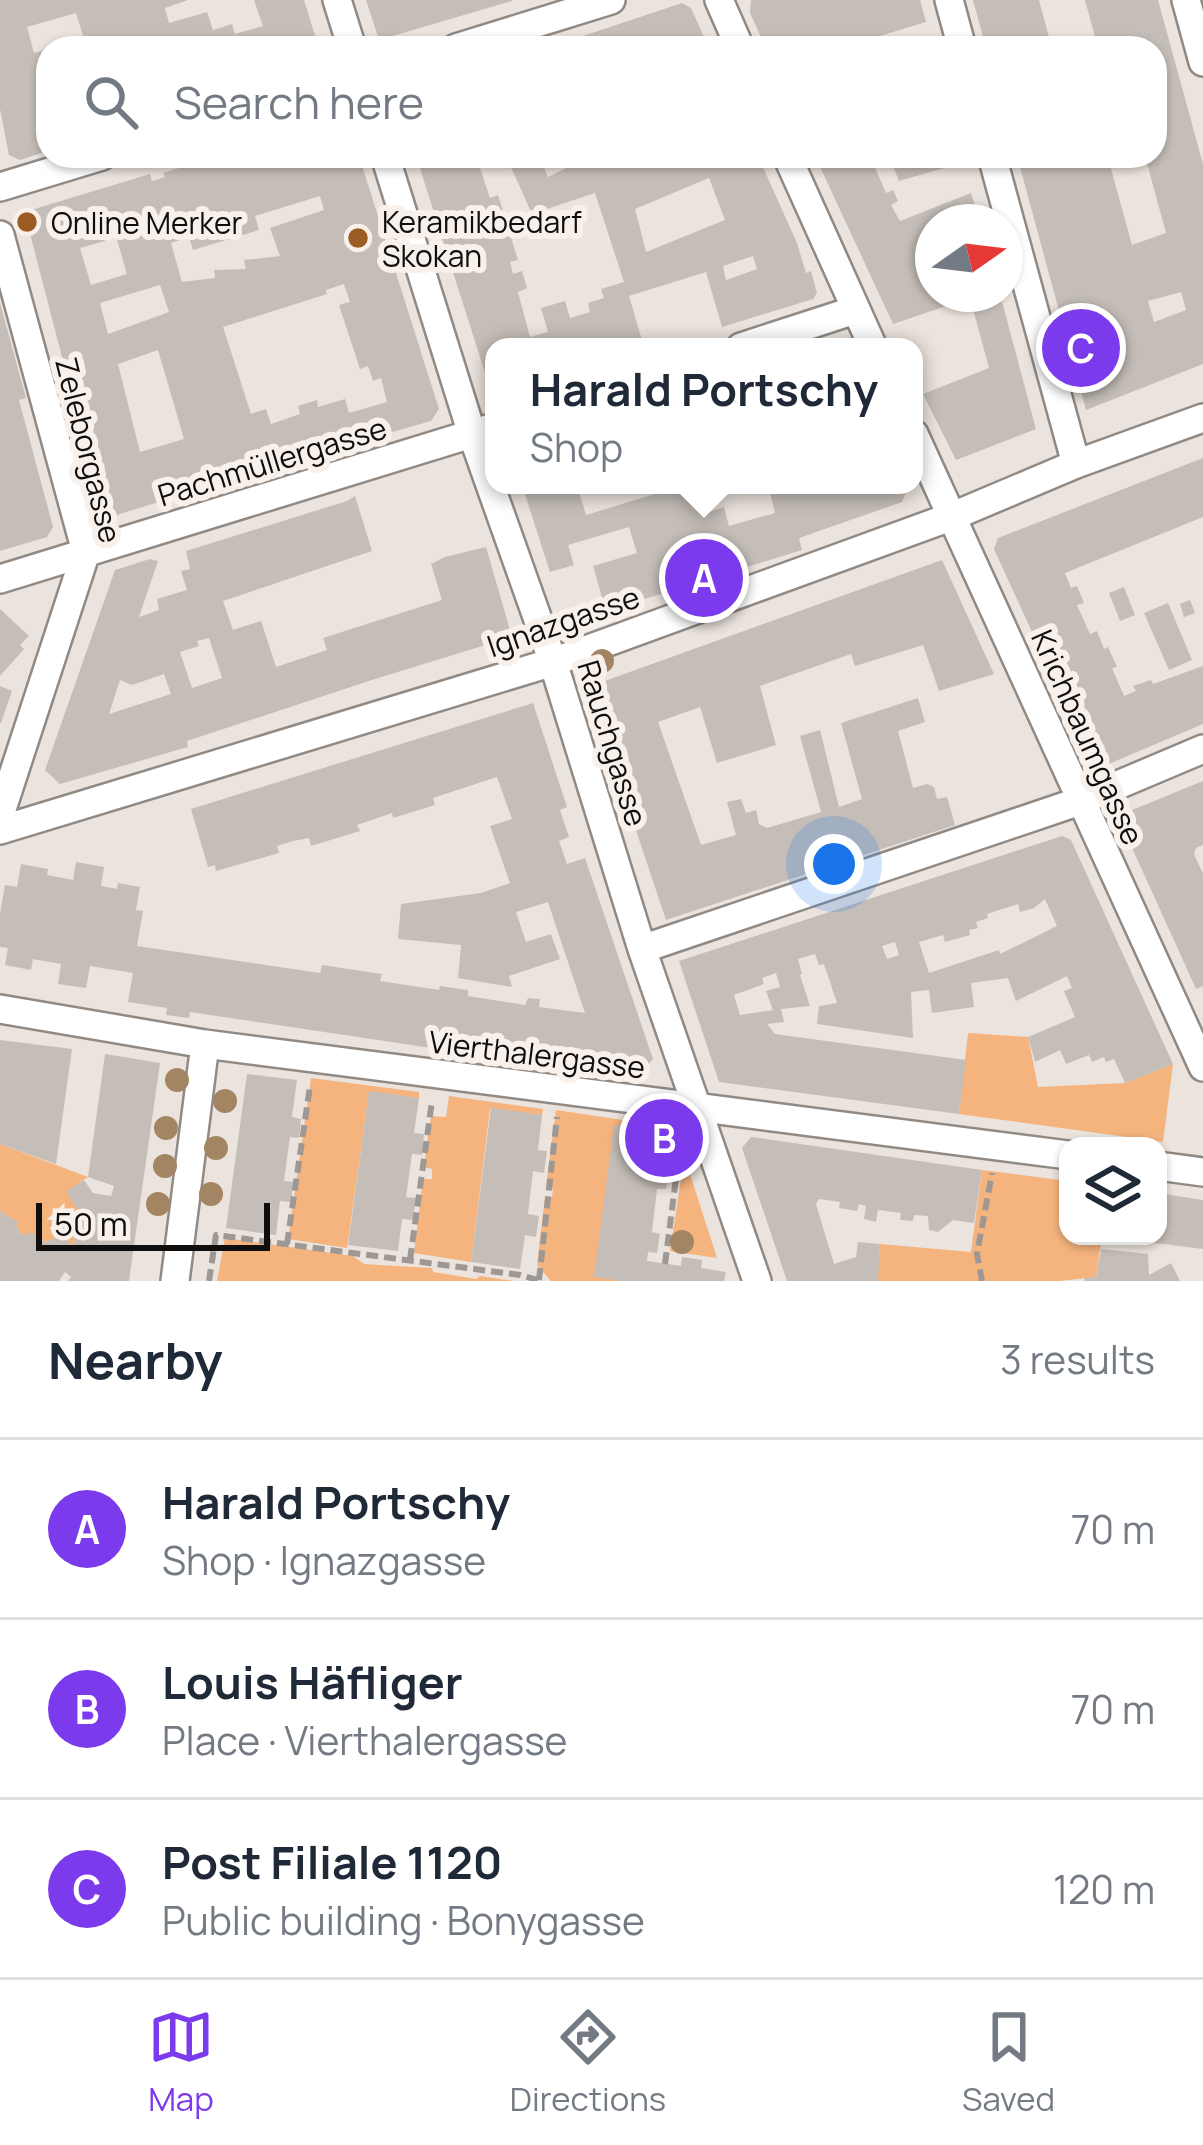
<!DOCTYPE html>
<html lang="en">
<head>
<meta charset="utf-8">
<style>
	body { margin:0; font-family:Manrope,sans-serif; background:#f2f2f3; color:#1f2937 }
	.controls { position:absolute; right:36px; bottom:36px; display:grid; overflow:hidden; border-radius:24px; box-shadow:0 3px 9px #0004 }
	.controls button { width:108px; height:108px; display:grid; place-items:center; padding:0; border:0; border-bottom:3px solid #e0e1e3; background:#fff; color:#1f2937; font:60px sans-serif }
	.compass { position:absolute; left:915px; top:204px; width:108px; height:108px; border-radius:50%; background:#fff; box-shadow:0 3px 9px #0004; rotate:76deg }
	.scale { position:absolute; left:36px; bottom:30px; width:234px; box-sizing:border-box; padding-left:12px; border:6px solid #100e0c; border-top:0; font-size:33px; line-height:42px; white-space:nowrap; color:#100e0c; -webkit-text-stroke:9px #f8f0ea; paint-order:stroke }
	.you { position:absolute; left:834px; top:864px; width:42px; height:42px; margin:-30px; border:9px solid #fff; border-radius:50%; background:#1a73e8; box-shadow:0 0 0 18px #1a73e833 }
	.badge { display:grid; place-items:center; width:78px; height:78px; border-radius:50%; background:#7c3aed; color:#fff; font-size:39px; font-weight:700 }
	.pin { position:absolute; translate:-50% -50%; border:6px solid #fff; box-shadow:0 3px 12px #0006 }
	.popup { position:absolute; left:485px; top:338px; width:438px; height:156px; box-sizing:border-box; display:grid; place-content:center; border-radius:24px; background:#fff; filter:drop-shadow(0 3px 9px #0005); font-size:39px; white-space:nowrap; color:#747a83 }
	.popup b { font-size:45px; color:#1f2937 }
	.popup::after { content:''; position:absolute; left:50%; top:100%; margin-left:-24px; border:24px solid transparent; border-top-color:#fff }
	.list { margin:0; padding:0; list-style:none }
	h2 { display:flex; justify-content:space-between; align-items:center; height:156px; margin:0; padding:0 48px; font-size:51px }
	h2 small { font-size:39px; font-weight:400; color:#747a83 }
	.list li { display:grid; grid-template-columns:78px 1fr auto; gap:36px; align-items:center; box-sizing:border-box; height:180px; padding:0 48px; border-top:3px solid #e0e1e3 }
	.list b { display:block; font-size:45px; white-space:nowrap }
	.list p { margin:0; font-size:39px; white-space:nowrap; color:#747a83 }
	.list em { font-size:39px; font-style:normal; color:#747a83 }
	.icon { flex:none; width:66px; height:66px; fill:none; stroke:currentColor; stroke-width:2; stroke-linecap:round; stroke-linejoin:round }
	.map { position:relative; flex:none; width:1203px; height:1281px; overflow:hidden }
	.search { position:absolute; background:#fff; box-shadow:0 3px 9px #0004; left:36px; right:36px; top:36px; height:132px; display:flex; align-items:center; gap:30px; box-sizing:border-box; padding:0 42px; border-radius:36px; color:#747a83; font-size:45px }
	.sheet { height:696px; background:#fff }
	nav { display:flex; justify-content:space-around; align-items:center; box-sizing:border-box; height:168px; border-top:3px solid #e0e1e3; background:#fff; font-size:33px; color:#747a83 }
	nav a { display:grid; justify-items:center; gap:6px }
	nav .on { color:#7c3aed }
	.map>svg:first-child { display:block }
	.green { fill:#f5b37e }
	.building { fill:#c5beb8; fill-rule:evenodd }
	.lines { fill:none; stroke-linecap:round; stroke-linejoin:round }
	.minor-casing { stroke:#918a84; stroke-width:32 }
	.path { stroke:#9e9894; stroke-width:6; stroke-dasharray:12 6; stroke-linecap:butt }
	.minor { stroke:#fff; stroke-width:27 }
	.tree { fill:#a48563 }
	.poi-dot { fill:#9a5c21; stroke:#f8f0ea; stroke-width:4.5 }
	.labels { text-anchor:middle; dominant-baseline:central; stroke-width:12; stroke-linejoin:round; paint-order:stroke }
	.poi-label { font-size:30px; fill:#100e0c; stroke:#f8f0ea; text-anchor:start }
	.street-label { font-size:30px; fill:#100e0c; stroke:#f8f0ea }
</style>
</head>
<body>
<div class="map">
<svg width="1203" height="1281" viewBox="0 0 1203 1281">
	<rect width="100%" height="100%" fill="#ebe3dd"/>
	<path class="green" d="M 968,1033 L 1028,1037 L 1038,1087 L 1125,1083 L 1173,1064 L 1163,1142 L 959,1114 Z
		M 311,1078 L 419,1092 L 419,1098 L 369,1092 L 347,1248 L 288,1239 Z
		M 449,1096 L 543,1109 L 542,1115 L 490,1109 L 471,1262 L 414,1253 L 423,1179 L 432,1179 L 432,1169 L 424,1167 L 431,1116 L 446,1117 Z
		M 556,1110 L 663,1126 L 665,1133 L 622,1281 L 551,1281 L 537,1265 L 545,1196 L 552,1197 L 553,1189 L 546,1186 Z
		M 0,1144 L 88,1177 L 67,1191 L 79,1212 L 73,1249 C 67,1236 57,1237 45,1242 L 30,1232 L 26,1236 L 20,1233 L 16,1225 L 18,1223 L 0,1211 Z
		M 683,1166 L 689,1171 L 717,1258 L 670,1251 Z
		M 982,1170 L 1068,1181 L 1068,1236 L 1102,1236 L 1096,1277 L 1059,1281 L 877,1281 L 880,1244 L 971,1252 Z
		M 225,1238 L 353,1256 L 364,1264 L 432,1268 L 433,1272 L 476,1279 L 480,1276 L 514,1281 L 217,1281 Z"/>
	<path class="building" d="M 0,0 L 188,0 L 165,8 L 169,23 L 207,12 L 213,30 L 232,24 L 235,34 L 263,26 L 254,0 L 304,0 L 319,48 L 55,48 L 84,39 L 76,13 L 27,27 L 34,53 L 48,49 L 48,151 L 20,160 L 9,155 L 0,109 Z
		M 366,0 L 512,0 L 512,1 L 379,40 Z
		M 751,0 L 920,0 L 926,22 L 840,48 L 766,48 L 750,13 Z
		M 973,0 L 1039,0 L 1052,48 L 986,48 Z
		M 1085,0 L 1158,0 L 1203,164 L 1203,364 L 1086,410 L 1017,156 L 1145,156 L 1110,165 L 1132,245 L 1166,233 L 1145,156 L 1155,156 L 1155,48 L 1098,48 ZM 1181,292 L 1186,310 L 1154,322 L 1148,301 Z
		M 682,3 L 691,8 L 709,48 L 547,48 Z
		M 218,156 L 359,156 L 439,409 L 431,421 L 283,463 L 104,519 L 27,222 L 31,210 L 150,174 L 152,181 L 165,177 L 163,173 ZM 320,196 L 324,210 L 270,228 L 280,256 L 244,260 L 246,269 L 214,270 L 215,278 L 182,282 L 171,243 L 189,237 L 193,250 L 259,230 L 255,216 ZM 115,233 L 127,274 L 91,285 L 80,248 L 105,241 L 103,236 ZM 344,284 L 350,302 L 339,305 L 360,369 L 368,366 L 373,381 L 381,378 L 387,402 L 349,413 L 345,399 L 318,407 L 317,400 L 298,406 L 300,414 L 271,424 L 266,409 L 251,414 L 223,327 L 327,294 L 326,290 ZM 160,285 L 169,312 L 108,334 L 100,303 ZM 158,350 L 184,439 L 140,452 L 118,364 Z
		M 416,156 L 469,156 L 471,165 L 478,162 L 490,198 L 498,195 L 518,260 L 510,262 L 513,274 L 522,271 L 527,288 L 518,292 L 530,337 L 548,332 L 541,308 L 565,301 L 570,318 L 590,312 L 588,303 L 604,298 L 601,289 L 624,282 L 595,193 L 532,214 L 506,156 L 539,156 L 548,177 L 578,162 L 575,156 L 671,156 L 674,164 L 696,156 L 758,156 L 797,243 L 806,273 L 811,271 L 817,293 L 813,299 L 722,327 L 706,272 L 629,296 L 644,347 L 494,347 L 493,398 ZM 709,178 L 725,220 L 646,252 L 635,209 ZM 753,256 L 757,269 L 726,280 L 723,266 Z
		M 815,156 L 870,156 L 886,193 L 893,190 L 898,201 L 891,205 L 900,221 L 971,193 L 980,222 L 933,222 L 933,259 L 922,263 L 933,294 L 1000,294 L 1036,429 L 956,460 L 923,394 L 989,368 L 970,298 L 893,324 Z
		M 889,156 L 963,156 L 965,162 L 899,181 Z
		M 0,303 L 26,398 L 19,400 L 53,527 L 47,537 L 0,551 Z
		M 1203,458 L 1203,517 L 1065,573 L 1071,588 L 1077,586 L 1084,603 L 1077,605 L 1090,634 L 1097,631 L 1104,649 L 1108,647 L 1117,667 L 1112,668 L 1124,696 L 1136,691 L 1133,686 L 1151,680 L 1153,684 L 1203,666 L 1203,724 L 1104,766 L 1091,761 L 994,549 L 998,538 Z
		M 522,485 L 577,485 L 586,515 L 684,485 L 700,485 L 709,512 L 724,507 L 729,526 L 775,513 L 770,493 L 794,485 L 909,485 L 902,502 L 799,538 L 802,550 L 606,611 L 593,566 L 637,553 L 629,527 L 568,545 L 574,565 L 550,572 Z
		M 355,496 L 372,551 L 223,601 L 233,630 L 261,621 L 276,667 L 327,650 L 323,638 L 442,600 L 431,564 L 445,557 L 486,547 L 512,637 L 375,679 L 187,741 L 188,747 L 60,784 L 45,770 L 115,570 L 150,559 L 158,561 L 139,617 L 159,610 L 157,599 L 187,590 L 181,571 L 190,569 L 186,551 L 347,501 ZM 209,638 L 222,678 L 192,688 L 180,652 L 199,646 L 197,641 ZM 164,674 L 171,694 L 109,714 L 120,680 L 132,685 Z
		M 942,560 L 994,674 L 939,691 L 923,645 L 855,666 L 851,654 L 760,686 L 776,745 L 717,763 L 700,707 L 658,722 L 701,845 L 736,835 L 727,802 L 741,799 L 746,813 L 756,810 L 759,824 L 767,828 L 821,812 L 800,736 L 820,730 L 839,807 L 862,799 L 841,723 L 918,698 L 925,722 L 898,731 L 913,788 L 927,784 L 934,787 L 937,799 L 947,797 L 955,825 L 666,920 L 588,687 Z
		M 1124,587 L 1135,615 L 1120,621 L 1109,593 Z
		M 1190,600 L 1195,613 L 1184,617 L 1180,604 Z
		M 1168,603 L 1192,660 L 1169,670 L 1144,613 Z
		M 0,609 L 29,636 L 20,645 L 24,649 L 0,676 Z
		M 0,686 L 12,691 L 1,723 L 0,723 Z
		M 533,703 L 567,807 L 560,810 L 569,837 L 559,841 L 567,864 L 585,858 L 653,1059 L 639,1075 L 585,1066 L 505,1059 L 190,1012 L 189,1018 L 166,1015 L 167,1008 L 128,1002 L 133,973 L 90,966 L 86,988 L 58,984 L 61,964 L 33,959 L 31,970 L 5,965 L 8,948 L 0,947 L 0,914 L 5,885 L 17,887 L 21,864 L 48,869 L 47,875 L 73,880 L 76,862 L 104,867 L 101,886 L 117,889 L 118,883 L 140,887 L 136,910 L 143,911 L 137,946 L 320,973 L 322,965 L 382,974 L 380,981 L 439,990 L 440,986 L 468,990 L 468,996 L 525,1005 L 528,998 L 540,999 L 539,1007 L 585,1013 L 548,902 L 516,912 L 526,942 L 551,934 L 560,959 L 509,976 L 512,987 L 458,978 L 461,945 L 398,939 L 401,904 L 481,893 L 510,883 L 490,826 L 512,819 L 497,777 L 433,798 L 435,805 L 393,818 L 392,813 L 357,825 L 360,831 L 311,846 L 309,838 L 293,841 L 277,846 L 279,853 L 216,871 L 215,865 L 208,867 L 191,809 Z
		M 1203,781 L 1203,845 L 1196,848 L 1194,854 L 1203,874 L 1203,986 L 1196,989 L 1119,819 L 1120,815 Z
		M 1062,836 L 1071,840 L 1173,1064 L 1125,1083 L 1114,1059 L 1106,1062 L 1104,1057 L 1092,1062 L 1089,1055 L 1066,1064 L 1060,1050 L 1035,1062 L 1028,1037 L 1075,1017 L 1064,991 L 1072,988 L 1067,976 L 1016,1001 L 1008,978 L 971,983 L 974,1007 L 932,1013 L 929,990 L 911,992 L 913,1038 L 817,1024 L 819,1006 L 837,1003 L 824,964 L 819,965 L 815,954 L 798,959 L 802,974 L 800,975 L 810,1006 L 781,1009 L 784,1022 L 767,1024 L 775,1034 L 966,1060 L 959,1114 L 719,1082 L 679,961 ZM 1045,899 L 1057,926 L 1000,954 L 999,950 L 929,973 L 919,942 L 943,935 L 945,942 L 970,935 L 969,930 L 978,928 L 976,922 L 988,918 L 987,914 L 1018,904 L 1020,912 L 1034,908 ZM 895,942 L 899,955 L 887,959 L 882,946 ZM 776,973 L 780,987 L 766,991 L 773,1010 L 740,1015 L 734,995 L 764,984 L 762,978 Z
		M 0,1040 L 72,1049 L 56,1164 L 0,1144 Z
		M 105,1054 L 160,1063 L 129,1281 L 68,1281 L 71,1277 L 65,1272 L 59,1281 L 0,1281 L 0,1211 L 19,1223 L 16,1225 L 20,1233 L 26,1236 L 30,1231 L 45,1242 L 55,1238 L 64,1239 L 70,1243 L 73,1249 L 79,1212 L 66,1191 L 84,1180 L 93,1193 L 111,1196 L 114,1186 L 88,1177 Z
		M 247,1074 L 297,1080 L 292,1117 L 301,1119 L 299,1138 L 290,1137 L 284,1181 L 293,1182 L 291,1202 L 280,1201 L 276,1235 L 226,1228 Z
		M 369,1091 L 419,1098 L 414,1133 L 424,1134 L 422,1155 L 412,1154 L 406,1197 L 416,1198 L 413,1220 L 402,1219 L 398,1251 L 348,1245 Z
		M 491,1108 L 542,1115 L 538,1150 L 547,1151 L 544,1173 L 533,1171 L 528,1214 L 539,1216 L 536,1237 L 525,1235 L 520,1269 L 471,1262 Z
		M 614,1125 L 665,1133 L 660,1167 L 669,1169 L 666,1189 L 657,1189 L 652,1232 L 660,1234 L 657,1253 L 648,1252 L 647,1261 L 681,1266 L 682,1257 L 702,1260 L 701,1268 L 726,1272 L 724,1281 L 622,1281 L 594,1277 Z
		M 751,1137 L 982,1170 L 974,1223 L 953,1220 L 938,1232 L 929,1230 L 928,1216 L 914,1215 L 913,1221 L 900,1220 L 901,1213 L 878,1210 L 876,1222 L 864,1219 L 866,1206 L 859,1204 L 857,1211 L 839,1208 L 840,1202 L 819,1199 L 816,1204 L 834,1264 L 856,1257 L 858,1242 L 880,1244 L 878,1281 L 787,1281 L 742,1148 Z
		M 1158,1193 L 1203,1200 L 1203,1249 L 1122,1239 L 1122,1236 L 1158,1236 Z
		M 1101,1249 L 1148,1254 L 1149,1275 L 1171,1263 L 1180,1281 L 1085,1281 L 1084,1278 L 1096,1277 Z"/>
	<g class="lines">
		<defs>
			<path id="minor" d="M 337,0 L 352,48
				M 719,0 L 740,48
				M 949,0 L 962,48
				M 1186,0 L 1203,62
				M 456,48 L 611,0
				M 385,156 L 472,434 L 553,662 L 642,949 L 757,1281
				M 787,156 L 873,347
				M 992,156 L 1076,464
				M 0,187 L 102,156
				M 0,235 L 86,552 L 0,815
				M 741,347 L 855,310
				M 914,434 L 1203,1067
				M 0,579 L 494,427
				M 0,830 L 553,662 L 953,516 L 1076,464 L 1203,418
				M 642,949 L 1080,801 L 1203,749
				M 0,1009 L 205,1044 L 1068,1155
				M 1158,1166 L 1203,1172
				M 175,1281 L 205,1044"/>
		</defs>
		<use href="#minor" class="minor-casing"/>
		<path class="path" d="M 287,1244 L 310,1086
			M 410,1260 L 432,1101
			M 665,1264 L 680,1147
			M 539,1280 L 557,1117
			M 209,1281 L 216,1235 L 520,1275 L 541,1281
			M 982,1281 L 977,1254 L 992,1173"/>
		<use href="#minor" class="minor"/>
	</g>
	<g class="tree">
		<circle cx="602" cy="661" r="12"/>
		<circle cx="177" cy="1080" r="12"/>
		<circle cx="225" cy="1101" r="12"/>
		<circle cx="166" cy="1128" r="12"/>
		<circle cx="216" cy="1148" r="12"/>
		<circle cx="165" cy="1166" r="12"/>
		<circle cx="211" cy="1194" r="12"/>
		<circle cx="158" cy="1204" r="12"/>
		<circle cx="682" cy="1242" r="12"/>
	</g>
	<g class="poi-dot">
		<circle cx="27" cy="222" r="12"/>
		<circle cx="358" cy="238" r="12"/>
	</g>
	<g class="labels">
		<g class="poi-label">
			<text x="382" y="221">Keramikbedarf<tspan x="382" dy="34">Skokan</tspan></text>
			<text x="51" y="222">Online Merker</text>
		</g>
		<g class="street-label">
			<text transform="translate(89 450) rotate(76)">Zeleborgasse</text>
			<text transform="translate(272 461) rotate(-17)">Pachmüllergasse</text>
			<text transform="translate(563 621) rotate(-19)">Ignazgasse</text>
			<text transform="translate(1088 737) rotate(66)">Krichbaumgasse</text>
			<text transform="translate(613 743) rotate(73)">Rauchgasse</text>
			<text transform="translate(537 1054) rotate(7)">Vierthalergasse</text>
		</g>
	</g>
</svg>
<div class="controls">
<button><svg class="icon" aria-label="layers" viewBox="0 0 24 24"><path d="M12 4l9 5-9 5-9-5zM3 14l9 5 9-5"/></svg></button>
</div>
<svg class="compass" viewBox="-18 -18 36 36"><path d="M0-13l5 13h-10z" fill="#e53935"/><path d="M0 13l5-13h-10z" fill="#747a83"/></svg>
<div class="scale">50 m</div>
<div class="you"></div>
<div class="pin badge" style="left:704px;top:578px">A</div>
<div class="popup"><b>Harald Portschy</b>Shop</div>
<div class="pin badge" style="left:664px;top:1138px">B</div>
<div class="pin badge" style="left:1081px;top:348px">C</div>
<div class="search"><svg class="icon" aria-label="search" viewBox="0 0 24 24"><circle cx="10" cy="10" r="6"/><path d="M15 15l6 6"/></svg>Search here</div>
</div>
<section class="sheet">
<h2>Nearby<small>3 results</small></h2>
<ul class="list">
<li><span class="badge">A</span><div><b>Harald Portschy</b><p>Shop · Ignazgasse</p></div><em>70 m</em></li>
<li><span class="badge">B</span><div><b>Louis Häfliger</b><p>Place · Vierthalergasse</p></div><em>70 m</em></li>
<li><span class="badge">C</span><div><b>Post Filiale 1120</b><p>Public building · Bonygasse</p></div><em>120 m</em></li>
</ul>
</section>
<nav>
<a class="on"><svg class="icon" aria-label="map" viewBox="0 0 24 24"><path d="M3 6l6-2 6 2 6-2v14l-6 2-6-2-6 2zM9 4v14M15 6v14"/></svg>Map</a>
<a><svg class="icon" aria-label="directions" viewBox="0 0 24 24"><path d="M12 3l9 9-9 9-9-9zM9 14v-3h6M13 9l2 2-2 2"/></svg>Directions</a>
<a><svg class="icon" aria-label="saved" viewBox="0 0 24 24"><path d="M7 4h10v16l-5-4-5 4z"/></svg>Saved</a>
</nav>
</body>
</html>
